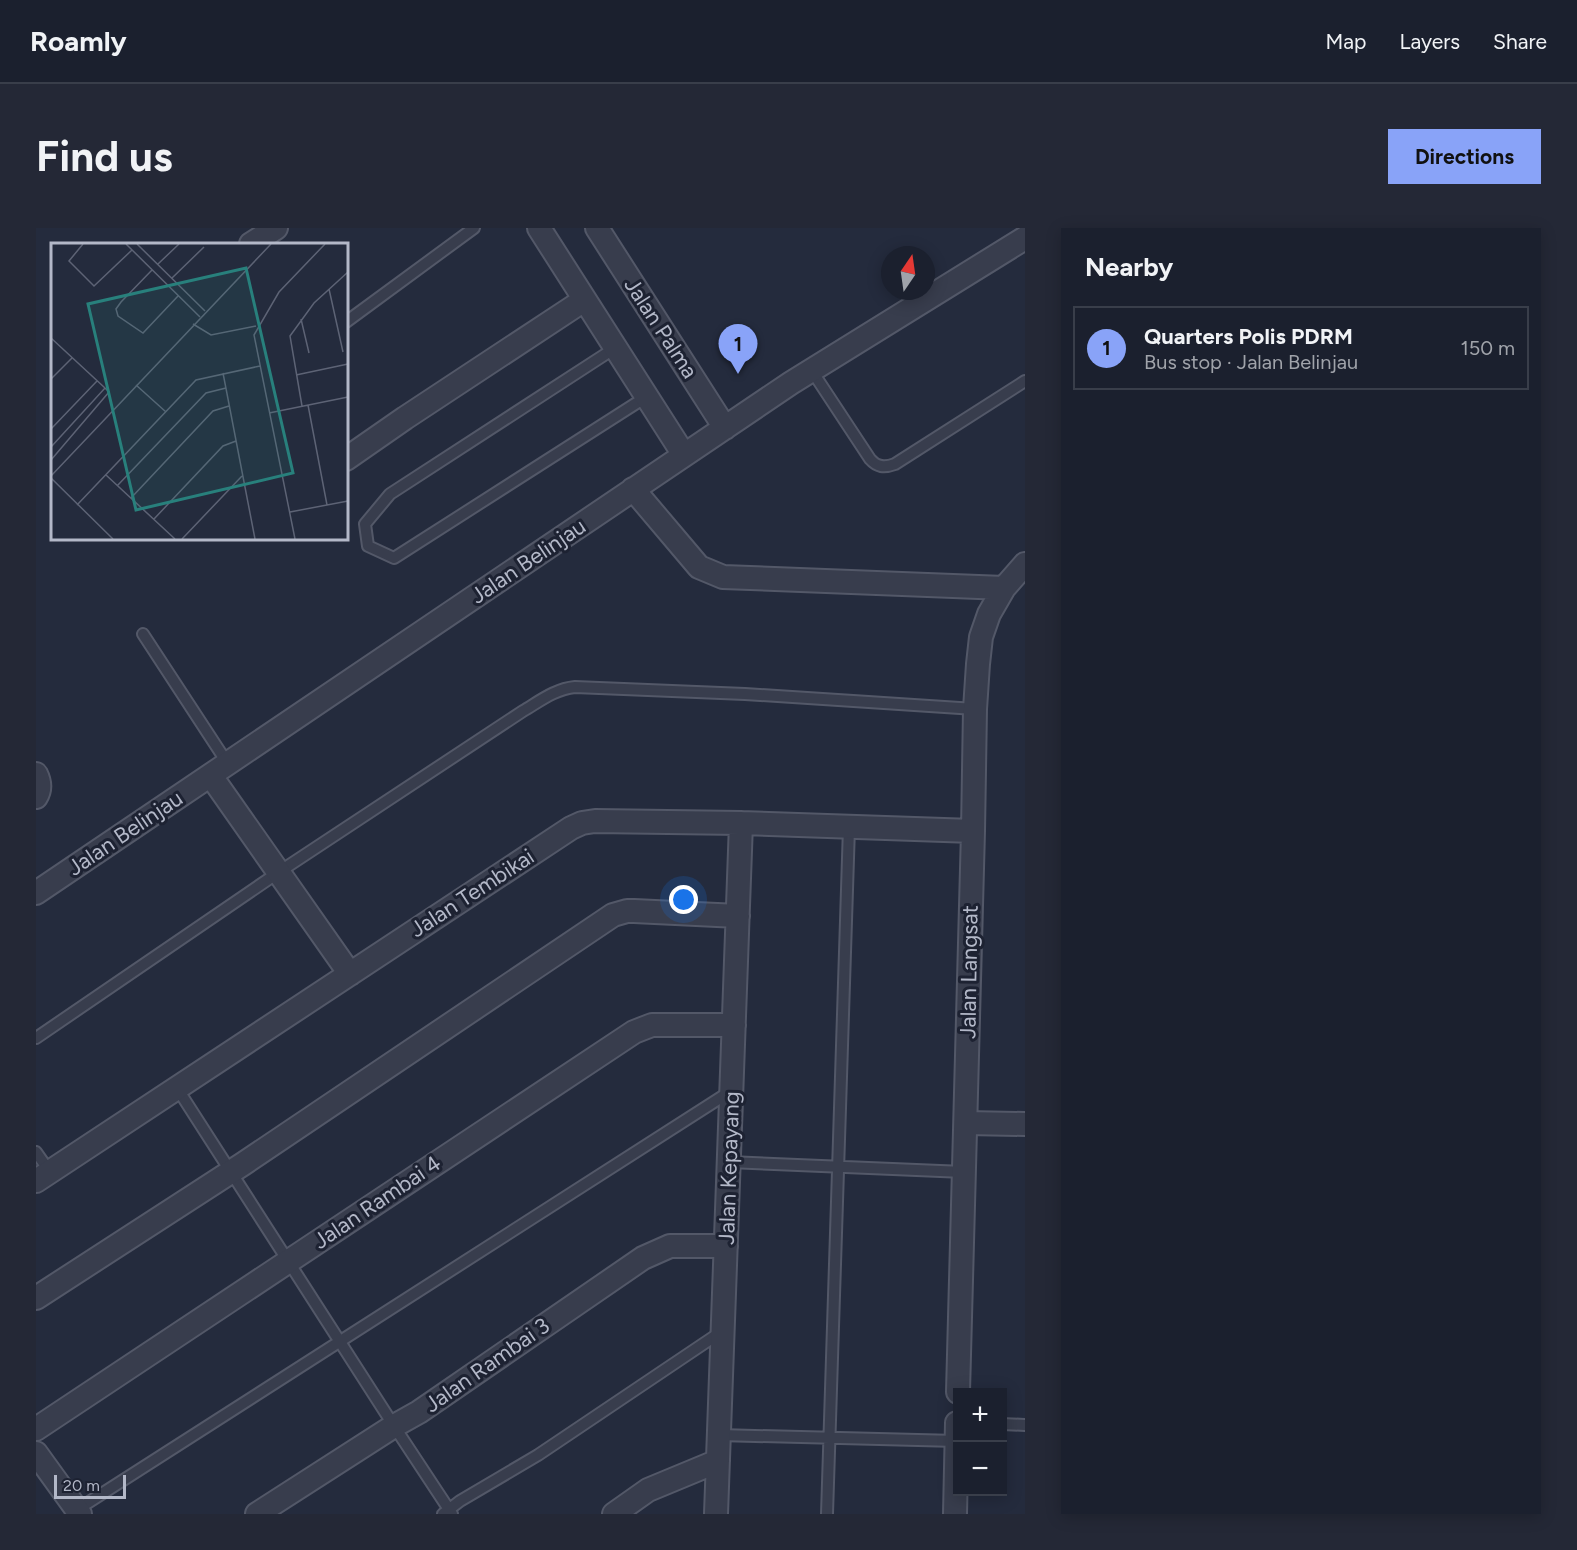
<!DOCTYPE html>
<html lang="en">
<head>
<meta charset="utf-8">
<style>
	body { margin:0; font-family:Figtree,sans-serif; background:#242836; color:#f1f3f6 }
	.controls { position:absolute; right:18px; bottom:18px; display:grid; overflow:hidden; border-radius:0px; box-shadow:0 3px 15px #0003 }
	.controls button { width:54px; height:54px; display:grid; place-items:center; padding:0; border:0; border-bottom:2px solid #393e4a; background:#1b202e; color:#f1f3f6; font:30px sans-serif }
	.compass { position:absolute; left:845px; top:18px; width:54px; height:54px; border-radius:50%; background:#1b202e; box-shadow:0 3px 15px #0003; rotate:13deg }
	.scale { position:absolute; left:18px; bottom:15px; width:72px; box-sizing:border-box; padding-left:6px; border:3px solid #b3b8c8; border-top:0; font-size:16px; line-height:21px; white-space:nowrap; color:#b3b8c8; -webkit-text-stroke:4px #1d2232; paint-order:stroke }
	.you { position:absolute; left:648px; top:672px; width:21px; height:21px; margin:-15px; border:4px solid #fff; border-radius:50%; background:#1a73e8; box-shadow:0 0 0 9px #1a73e833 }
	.badge { display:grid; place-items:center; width:39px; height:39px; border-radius:50%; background:#89a3f8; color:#111; font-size:20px; font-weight:700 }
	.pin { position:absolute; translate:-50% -50px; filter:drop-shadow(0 2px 3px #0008) }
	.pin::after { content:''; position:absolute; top:32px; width:21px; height:18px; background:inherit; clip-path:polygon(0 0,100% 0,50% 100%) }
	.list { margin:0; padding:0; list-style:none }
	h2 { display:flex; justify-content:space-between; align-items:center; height:78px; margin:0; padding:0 24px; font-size:26px }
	h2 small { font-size:20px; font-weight:400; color:#a0a3aa }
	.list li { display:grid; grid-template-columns:39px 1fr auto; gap:18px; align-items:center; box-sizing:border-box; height:84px; margin:0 12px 12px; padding:0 12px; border:2px solid #393e4a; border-radius:0px }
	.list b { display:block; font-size:22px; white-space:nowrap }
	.list p { margin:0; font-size:20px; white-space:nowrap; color:#a0a3aa }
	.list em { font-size:20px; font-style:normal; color:#a0a3aa }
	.map { position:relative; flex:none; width:989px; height:1286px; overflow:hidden; border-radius:0px }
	header { display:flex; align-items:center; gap:36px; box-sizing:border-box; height:84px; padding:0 30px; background:#1b202e; border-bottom:2px solid #393e4a }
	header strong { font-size:28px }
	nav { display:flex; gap:33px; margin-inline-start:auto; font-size:21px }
	.intro { display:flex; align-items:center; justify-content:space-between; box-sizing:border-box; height:144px; padding:0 36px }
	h1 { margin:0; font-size:42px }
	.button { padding:15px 27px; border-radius:0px; background:#89a3f8; color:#111; font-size:21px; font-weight:700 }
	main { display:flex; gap:36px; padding:0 36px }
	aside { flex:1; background:#1b202e; border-radius:0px; box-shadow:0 3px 15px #0003 }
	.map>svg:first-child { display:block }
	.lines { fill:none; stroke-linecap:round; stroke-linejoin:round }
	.service-casing { stroke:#535868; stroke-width:14 }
	.minor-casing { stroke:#535868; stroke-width:26 }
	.service { stroke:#383d4d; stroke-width:10 }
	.minor { stroke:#383d4d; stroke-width:22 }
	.labels { text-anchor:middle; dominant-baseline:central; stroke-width:6; stroke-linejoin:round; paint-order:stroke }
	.street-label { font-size:22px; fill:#b3b8c8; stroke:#1d2232 }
	.inset-road { fill:none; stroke:#5d6375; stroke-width:1.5 }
	.view { fill:#28807c; fill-opacity:0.15; stroke:#28807c; stroke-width:3 }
	.inset-edge { fill:none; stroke:#b3b8c8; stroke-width:3 }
</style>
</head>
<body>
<header>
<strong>Roamly</strong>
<nav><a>Map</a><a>Layers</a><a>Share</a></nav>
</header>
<div class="intro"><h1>Find us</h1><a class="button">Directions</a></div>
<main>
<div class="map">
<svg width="989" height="1286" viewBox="0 0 989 1286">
	<rect width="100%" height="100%" fill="#242b3d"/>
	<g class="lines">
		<defs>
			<path id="service" d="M 310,94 L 438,0
				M 579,120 L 354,266 L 329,296 L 332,318 L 358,330 L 610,169
				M 776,143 L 834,231 C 841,239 848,240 859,236 L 989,153
				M 107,406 L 192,536
				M 0,810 L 243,644 L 487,483 C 504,473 519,461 539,459 L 709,466 L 939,481
				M 141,860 L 358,1198 L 416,1286
				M 0,924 L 14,944
				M 693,934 L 928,944
				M 966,1196 L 989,1197
				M 683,1207 L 921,1213
				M 39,1283 L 695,863
				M 407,1286 L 424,1273 L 502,1227 L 685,1104
				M 791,1286 L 813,599"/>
			<path id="minor" d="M 503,0 L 648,227
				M 561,0 L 689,200
				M 215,16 L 240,0
				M 310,231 L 369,190 L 548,72
				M 597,261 L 663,339 L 687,349 L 968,360
				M 0,546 C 4,554 5,561 0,569
				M 175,548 L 314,746
				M 0,665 L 755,155 L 989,10
				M 930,895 L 989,896
				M 0,953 L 535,600 L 546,595 L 559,593 L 705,595 L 937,603
				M 0,1070 L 207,936 L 577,687 L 591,683 L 598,683 L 702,688
				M 922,1164 L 937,603 L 939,481 L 942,436 L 945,409 L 953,386 L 968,360 L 989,336
				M 0,1201 L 598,804 L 616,797 L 698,797
				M 0,1225 L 44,1286
				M 221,1286 L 358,1198 L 383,1184 L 607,1030 L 634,1018 L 690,1018
				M 578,1286 L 612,1262 L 682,1233
				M 680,1286 L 705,595
				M 919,1286 L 921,1195"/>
		</defs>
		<use href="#service" class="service-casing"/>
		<use href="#minor" class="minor-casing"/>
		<use href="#service" class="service"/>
		<use href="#minor" class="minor"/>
	</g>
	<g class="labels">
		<g class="street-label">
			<text transform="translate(625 100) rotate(57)">Jalan Palma</text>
			<text transform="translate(492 333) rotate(-34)">Jalan Belinjau</text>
			<text transform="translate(89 605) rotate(-34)">Jalan Belinjau</text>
			<text transform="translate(436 665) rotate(-33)">Jalan Tembikai</text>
			<text transform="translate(933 744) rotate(-89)">Jalan Langsat</text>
			<text transform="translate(693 940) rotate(-88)">Jalan Kepayang</text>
			<text transform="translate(341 974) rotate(-34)">Jalan Rambai 4</text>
			<text transform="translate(451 1137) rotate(-35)">Jalan Rambai 3</text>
		</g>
	</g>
	<g transform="translate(15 15)">
		<rect width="297" height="297" fill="#242b3d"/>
		<path class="inset-road" d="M 32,1 L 18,18 L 43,43 L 81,7M 75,1 L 149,74M 86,1 L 154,68M 107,21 L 128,1M 101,27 L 70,59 L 65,66 L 67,73 L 92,90 L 127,53M 121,35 L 153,4M 278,46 L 292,109M 250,76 L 258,110M 142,81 L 160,92 L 205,83M 0,95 L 54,145M 172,130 L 204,296M 245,132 L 297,121M 0,136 L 21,115M 85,142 L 115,169M 257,162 L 276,262M 251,163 L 239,93 L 263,60 L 297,29M 218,170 L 297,154M 0,186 L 46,138M 0,204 L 54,145 L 58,149 L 0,217M 55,232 L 124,296M 0,233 L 220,1M 0,235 L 62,296M 66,243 L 155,150 L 175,145M 80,255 L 162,168 L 178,163M 26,262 L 145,137 L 209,123M 239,269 L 297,258M 103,276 L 172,203 L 185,198M 131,296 L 191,233M 244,296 L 203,92 L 228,49 L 274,1"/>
		<path class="view" d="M 195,25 L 242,230 L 85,267 L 37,61 Z"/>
		<rect width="297" height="297" class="inset-edge"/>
	</g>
</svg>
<div class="controls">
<button>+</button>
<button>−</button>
</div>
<svg class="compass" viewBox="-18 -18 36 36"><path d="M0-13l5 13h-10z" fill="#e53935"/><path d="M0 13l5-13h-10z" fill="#a0a3aa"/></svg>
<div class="scale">20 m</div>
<div class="you"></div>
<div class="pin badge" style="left:702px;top:146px">1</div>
</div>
<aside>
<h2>Nearby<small></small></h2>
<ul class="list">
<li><span class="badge">1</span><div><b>Quarters Polis PDRM</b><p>Bus stop · Jalan Belinjau</p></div><em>150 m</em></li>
</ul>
</aside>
</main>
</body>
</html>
